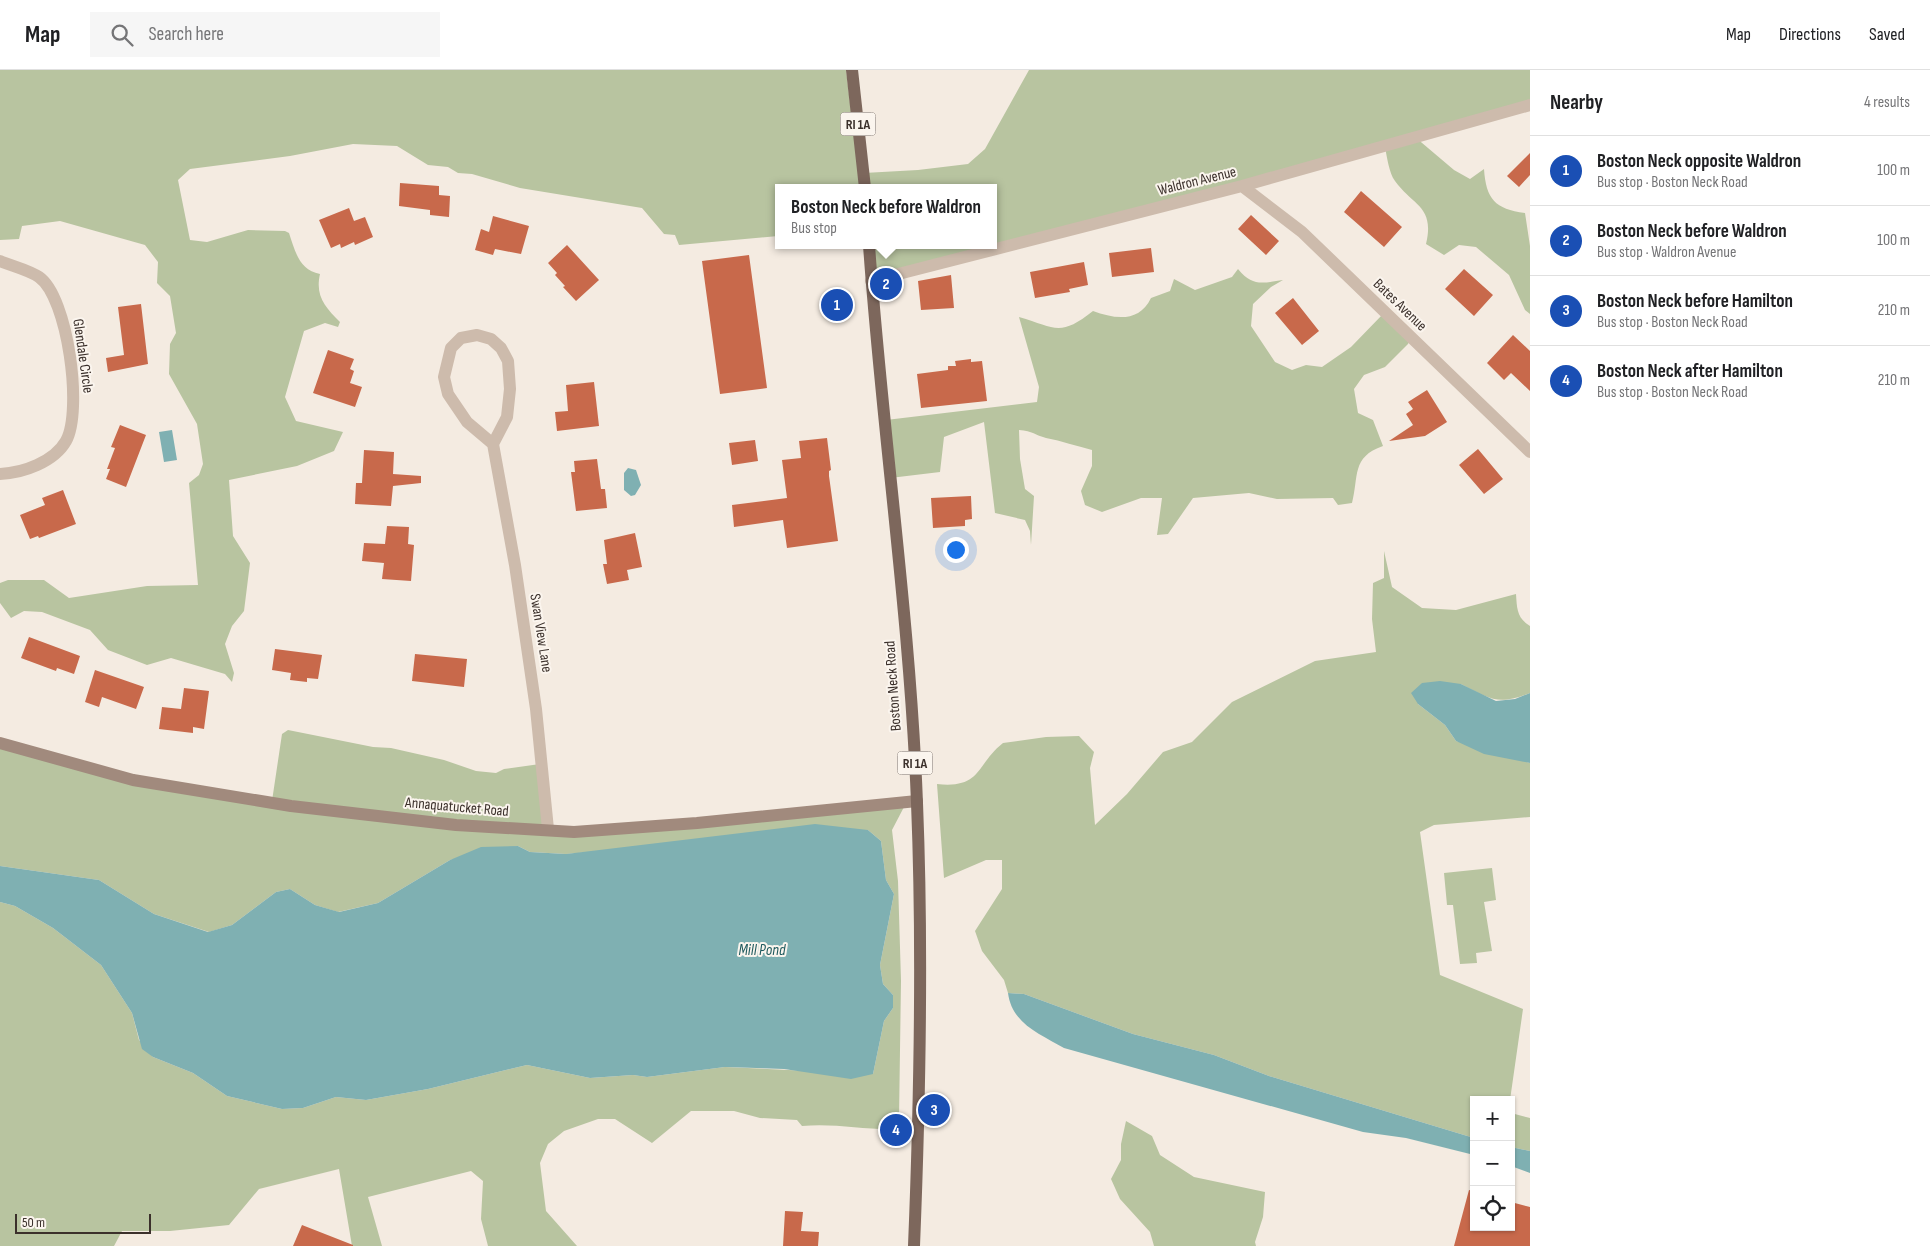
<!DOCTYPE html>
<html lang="en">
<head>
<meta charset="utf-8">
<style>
	body { margin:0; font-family:"Sofia Sans Condensed",sans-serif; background:#f6f6f6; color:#202124 }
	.controls { position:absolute; right:15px; bottom:15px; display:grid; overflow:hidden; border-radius:0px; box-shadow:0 1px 4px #0004 }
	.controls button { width:45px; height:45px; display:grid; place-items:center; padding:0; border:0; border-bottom:1px solid #e0e0e0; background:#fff; color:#202124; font:25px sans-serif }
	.scale { position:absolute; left:15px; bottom:12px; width:136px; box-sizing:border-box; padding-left:5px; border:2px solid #3b302b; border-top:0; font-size:14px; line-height:18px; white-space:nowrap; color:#3b302b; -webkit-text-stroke:4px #fbf5ee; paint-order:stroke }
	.you { position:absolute; left:955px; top:479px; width:18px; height:18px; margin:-12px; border:4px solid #fff; border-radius:50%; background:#1a73e8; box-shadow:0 0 0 8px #1a73e833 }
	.badge { display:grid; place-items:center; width:32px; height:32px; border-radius:50%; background:#1f5a5e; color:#fff; font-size:16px; font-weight:700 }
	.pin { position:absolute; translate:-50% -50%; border:2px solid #fff; box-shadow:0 1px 5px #0006 }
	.popup { position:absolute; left:775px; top:114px; width:222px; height:65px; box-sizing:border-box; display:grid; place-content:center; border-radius:0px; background:#fff; filter:drop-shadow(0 1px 4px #0005); font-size:16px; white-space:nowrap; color:#757577 }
	.popup b { font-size:19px; color:#202124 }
	.popup::after { content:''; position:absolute; left:50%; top:100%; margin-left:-10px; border:10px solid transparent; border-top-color:#fff }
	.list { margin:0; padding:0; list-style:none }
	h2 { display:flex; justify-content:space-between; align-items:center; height:65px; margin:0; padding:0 20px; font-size:21px }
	h2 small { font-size:16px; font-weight:400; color:#757577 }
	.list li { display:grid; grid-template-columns:32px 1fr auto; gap:15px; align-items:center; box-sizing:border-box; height:70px; padding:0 20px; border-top:1px solid #e0e0e0 }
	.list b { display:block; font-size:19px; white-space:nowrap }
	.list p { margin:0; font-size:16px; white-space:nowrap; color:#757577 }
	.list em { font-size:16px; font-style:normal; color:#757577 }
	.icon { flex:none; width:28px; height:28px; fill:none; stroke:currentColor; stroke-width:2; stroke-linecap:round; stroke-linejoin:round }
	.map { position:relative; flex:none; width:1530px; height:1176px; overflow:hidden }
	header { display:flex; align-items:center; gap:30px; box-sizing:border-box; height:70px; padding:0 25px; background:#fff; border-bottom:1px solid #e0e0e0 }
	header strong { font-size:24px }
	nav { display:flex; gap:28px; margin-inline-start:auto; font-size:18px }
	.search { width:350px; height:45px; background:#f6f6f6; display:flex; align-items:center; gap:12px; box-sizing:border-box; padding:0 18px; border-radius:0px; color:#757577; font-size:19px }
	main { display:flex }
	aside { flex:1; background:#fff }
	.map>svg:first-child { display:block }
	.green { fill:#b8c4a0 }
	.water { fill:#7fb0b2 }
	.building { fill:#c8694b }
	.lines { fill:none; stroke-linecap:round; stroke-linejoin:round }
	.street { stroke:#cdbbac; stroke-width:12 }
	.secondary { stroke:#a18a7d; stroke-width:12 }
	.primary { stroke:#7d675c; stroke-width:12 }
	.labels { text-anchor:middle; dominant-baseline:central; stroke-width:4; stroke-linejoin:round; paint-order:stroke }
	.shield { fill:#fbf5ee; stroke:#756b66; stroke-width:1 }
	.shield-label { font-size:14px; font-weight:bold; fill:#3b302b }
	.street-label { font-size:15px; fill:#3b302b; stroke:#fbf5ee }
	.water-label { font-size:16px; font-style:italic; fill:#1f5a5e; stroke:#fbf5ee }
</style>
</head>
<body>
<header>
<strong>Map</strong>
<div class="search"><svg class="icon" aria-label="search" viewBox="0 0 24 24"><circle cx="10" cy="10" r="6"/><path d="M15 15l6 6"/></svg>Search here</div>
<nav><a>Map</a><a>Directions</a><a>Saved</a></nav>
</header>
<main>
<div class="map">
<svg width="1530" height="1176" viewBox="0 0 1530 1176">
	<rect width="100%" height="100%" fill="#f4ebe1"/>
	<path class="green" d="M 0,0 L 846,0 L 858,98 L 864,103 L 918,100 L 968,94 L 985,79 L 1029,0 L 1530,0 L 1530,34 L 1415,67 L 1454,100 L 1470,109 L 1484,99 C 1486,129 1495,139 1525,143 L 1530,176 L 1530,244 L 1525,240 L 1509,205 L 1476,177 L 1459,175 L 1444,185 L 1426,174 C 1435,136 1413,136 1395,111 C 1389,103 1387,87 1385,77 L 870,207 L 866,175 L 994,175 L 994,118 L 778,118 L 778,166 L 679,175 L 675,165 L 664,164 L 642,138 L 520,118 L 472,104 L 458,103 L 448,97 L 428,95 L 397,76 L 353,74 L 290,86 L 190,99 L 178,110 L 190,170 L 207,172 L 248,160 L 285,161 L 289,163 C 295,181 299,200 320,204 C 315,226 325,237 340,252 L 338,257 L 325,253 L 304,261 L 285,327 L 296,351 L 343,362 L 334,381 L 297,396 L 229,410 L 233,466 L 250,493 L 244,541 L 232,556 L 225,574 L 234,603 L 232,612 L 225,604 L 171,588 L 147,595 L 108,580 L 90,560 L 42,542 L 24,541 L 11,548 L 0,533 L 0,513 L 8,510 L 44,510 L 69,528 L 147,516 L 198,515 L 189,413 L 199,405 L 203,394 L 197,354 L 169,304 L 170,274 L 176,263 L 170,226 L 157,213 L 158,192 L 145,175 L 60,151 L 22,156 L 19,169 L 0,170 Z
		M 1238,199 C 1253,217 1262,213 1283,210 L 1271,217 L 1253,234 L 1251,256 L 1275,292 L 1292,300 L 1306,295 L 1322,297 L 1351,277 L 1383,244 L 1411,268 L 1408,274 L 1385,297 L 1364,305 L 1354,319 L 1358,343 L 1373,350 L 1383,376 C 1351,387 1359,407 1352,433 L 1338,435 L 1333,428 L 1277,429 L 1249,423 L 1193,428 L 1168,464 L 1157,465 L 1162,428 L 1141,428 L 1102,442 L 1085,435 L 1081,421 L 1092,396 L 1092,380 C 1076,376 1062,371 1046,368 C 1035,365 1033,361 1019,360 L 1020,389 L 1025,419 L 1034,426 L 1031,475 L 1030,461 L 1025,450 L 995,443 L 984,352 L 944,367 L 940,402 L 890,408 L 886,350 L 1037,332 L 1039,317 L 1019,247 C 1056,258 1060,267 1093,241 C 1115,249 1139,253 1151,228 L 1170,221 L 1174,209 L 1195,220 L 1232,207 Z
		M 1384,481 L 1392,517 L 1422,538 L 1456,540 L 1516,524 C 1517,539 1517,548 1530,556 L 1530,623 C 1497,636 1491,629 1461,614 L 1418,634 L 1445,655 L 1456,671 L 1530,693 L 1530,747 L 1434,755 L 1420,762 L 1440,905 L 1523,939 L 1510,1030 L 1474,1030 L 1474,1068 L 1269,1006 L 1214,985 L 1133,964 L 1024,924 L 1008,923 L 1004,910 L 982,881 L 975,861 L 1002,819 L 1002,790 L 986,790 L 944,808 L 937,714 C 982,719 976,694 1003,673 L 1046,667 L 1079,666 L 1094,682 L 1090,698 L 1095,755 L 1127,724 L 1163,682 L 1192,672 L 1232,632 L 1315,591 L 1376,582 L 1372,549 L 1373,513 L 1384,508 Z
		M 288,660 L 373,677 L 391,678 L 444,690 L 476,701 L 496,703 L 504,699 L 540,694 L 548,757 L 558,760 L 904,737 L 892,760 L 898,811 L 901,911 L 899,1049 L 889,1059 C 860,1059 831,1053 802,1056 L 797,1050 L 760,1048 L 734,1041 L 691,1041 L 652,1073 L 615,1049 L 598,1049 L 564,1061 L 548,1074 L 540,1093 L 546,1141 L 577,1176 L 488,1176 L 481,1149 L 483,1111 L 471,1101 L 368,1127 L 382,1176 L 352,1176 L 339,1099 L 259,1119 L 229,1155 L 170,1161 L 122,1161 L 114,1176 L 0,1176 L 0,832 L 15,836 L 53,858 L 101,895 L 132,943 L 139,970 L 153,987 L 193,1003 L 227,1026 L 282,1039 L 303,1038 L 336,1027 L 366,1030 L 428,1019 L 527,995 L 590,1008 L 633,1005 L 647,1007 L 725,997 L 873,1004 L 884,951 L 893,938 L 893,925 L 883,914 L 880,895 L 894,824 L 886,810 L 881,771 L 868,760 L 566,784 L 530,782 L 518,776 L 450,790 L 378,833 L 338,842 L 315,835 L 290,819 L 276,822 L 232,855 L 209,862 L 154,844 L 99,810 L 0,796 L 0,672 L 134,709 L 272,731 L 282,664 Z
		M 1492,798 L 1496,830 L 1484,832 L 1492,881 L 1476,883 L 1477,893 L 1460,894 L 1453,835 L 1447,835 L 1444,803 Z
		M 1511,1043 L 1530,1048 L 1530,1081 L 1511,1077 Z
		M 1126,1051 L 1152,1066 L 1160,1085 L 1194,1107 L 1265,1122 L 1263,1147 L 1255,1172 L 1256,1176 L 1154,1176 L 1150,1162 L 1120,1129 L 1111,1109 L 1121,1090 L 1121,1074 Z"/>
	<path class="water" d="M 172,360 L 177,390 L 164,392 L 159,362 Z
		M 628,398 L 636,400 L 641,415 L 635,425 L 631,426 L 624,420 L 624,403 Z
		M 1440,611 L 1461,614 L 1496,631 L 1515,629 L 1530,623 L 1530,693 L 1484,684 L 1456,671 L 1445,655 L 1418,634 L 1411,623 L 1422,613 Z
		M 815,754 L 868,760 L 881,771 L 886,810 L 894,824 L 880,895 L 883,914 L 893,925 L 893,938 L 884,951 L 873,1004 L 851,1009 L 784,999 L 725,997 L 647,1007 L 633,1005 L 590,1008 L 527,995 L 428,1019 L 366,1030 L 336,1027 L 303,1038 L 282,1039 L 227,1026 L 193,1003 L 153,987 L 142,979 L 132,943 L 101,895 L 53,858 L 15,836 L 0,832 L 0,796 L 99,810 L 154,844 L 208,862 L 232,855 L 276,822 L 290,819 L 315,835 L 339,842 L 378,833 L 450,790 L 481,777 L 518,776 L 530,782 L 566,784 Z
		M 1008,923 L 1024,924 L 1133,964 L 1214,985 L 1269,1006 L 1474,1068 L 1474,1085 L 1406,1068 L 1363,1062 L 1064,978 C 1040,964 1012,954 1008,923 Z
		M 1511,1077 L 1530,1081 L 1530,1103 L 1511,1096 Z"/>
	<path class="building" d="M 1530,83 L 1530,105 L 1519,117 L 1507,106 Z
		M 400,113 L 439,116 L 439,125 L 450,126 L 449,147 L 430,145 L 430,140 L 399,136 Z
		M 1361,121 L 1402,157 L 1384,177 L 1344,142 Z
		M 349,138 L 354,151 L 365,147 L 373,167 L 355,175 L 354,172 L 341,178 L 340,174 L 331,178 L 319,150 Z
		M 1251,145 L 1279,171 L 1266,185 L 1238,159 Z
		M 493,146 L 529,156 L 521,184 L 495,179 L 493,185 L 475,180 L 481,159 L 489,162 Z
		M 567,175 L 599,210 L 576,231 L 563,217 L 565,216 L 555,205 L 557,203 L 548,193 Z
		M 1151,178 L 1154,202 L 1112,207 L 1109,183 Z
		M 749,185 L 767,318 L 720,324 L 702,191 Z
		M 1084,192 L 1088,215 L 1069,219 L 1070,222 L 1035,228 L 1030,202 Z
		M 1464,199 L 1493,225 L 1474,246 L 1445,219 Z
		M 951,205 L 954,238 L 921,240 L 918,211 Z
		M 1293,228 L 1319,261 L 1302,275 L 1275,243 Z
		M 141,234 L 148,294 L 108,302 L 106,288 L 124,285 L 118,237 Z
		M 1513,265 L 1530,281 L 1530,321 L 1511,303 L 1504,310 L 1487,293 Z
		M 328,280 L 354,289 L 350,299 L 354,301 L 350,313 L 362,317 L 355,337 L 313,323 Z
		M 971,289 L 971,292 L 982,291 L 987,331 L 921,338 L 917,304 L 948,300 L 948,296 L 956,296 L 955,291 Z
		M 594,312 L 599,356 L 557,361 L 555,342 L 568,341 L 566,315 Z
		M 1427,320 L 1447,352 L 1425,366 L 1389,371 L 1413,355 L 1406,344 L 1413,339 L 1408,332 Z
		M 120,355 L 146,365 L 126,417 L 106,409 L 110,399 L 107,399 L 115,378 L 111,377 Z
		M 827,368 L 831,400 L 829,401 L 829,406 L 838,471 L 787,478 L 783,450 L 734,457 L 732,435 L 787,428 L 782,390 L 801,388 L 799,371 Z
		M 755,370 L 758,391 L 732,395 L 729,373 Z
		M 1478,379 L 1503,409 L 1484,424 L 1459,395 Z
		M 364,380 L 394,382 L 393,404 L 421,406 L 421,413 L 393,416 L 391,436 L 355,434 L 356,413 L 362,413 Z
		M 597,389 L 601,419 L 605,419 L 607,438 L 576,441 L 571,402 L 575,402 L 574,391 Z
		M 63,420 L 76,454 L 39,468 L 38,466 L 30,469 L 20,445 L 45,435 L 42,428 Z
		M 971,426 L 972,449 L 965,450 L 965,456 L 933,458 L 931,428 Z
		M 387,456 L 409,457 L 408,474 L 414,475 L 411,511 L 382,509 L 384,493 L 362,491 L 364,473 L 385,474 Z
		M 635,463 L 642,497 L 627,500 L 629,510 L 607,514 L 603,494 L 607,494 L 604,470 Z
		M 29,567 L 80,586 L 74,604 L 57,598 L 56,601 L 21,588 Z
		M 275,579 L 322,585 L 318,609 L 307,608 L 307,612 L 290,610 L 291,603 L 272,600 Z
		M 415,584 L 467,589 L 464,617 L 412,611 Z
		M 95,600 L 144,617 L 136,639 L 102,627 L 99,637 L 85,632 Z
		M 184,618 L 209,621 L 204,659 L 193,657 L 193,663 L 159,659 L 162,637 L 181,639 Z
		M 1469,1120 L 1474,1121 L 1474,1157 L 1511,1157 L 1511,1132 L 1530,1137 L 1530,1176 L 1454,1176 Z
		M 785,1141 L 803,1142 L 801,1161 L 819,1162 L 818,1176 L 783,1176 Z
		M 302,1155 L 353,1175 L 353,1176 L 293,1176 Z"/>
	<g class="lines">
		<path class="street" d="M 1242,116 L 1302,162 L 1530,382
			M 0,191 C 12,196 29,200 39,207 C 68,227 83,341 66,371 C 54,392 23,403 0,404
			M 871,211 L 1242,116 L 1530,35
			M 493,374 L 507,347 L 510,319 L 508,291 L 501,278 L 491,269 L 477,265 L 461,268 L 451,278 L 444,307 L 448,324 L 467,352 L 493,374 L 515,495 L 536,639 L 548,759"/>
		<path class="secondary" d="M 0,673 L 133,710 L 291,736 L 456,755 L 574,762 L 697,753 L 917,731"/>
		<path class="primary" d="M 852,0 L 865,118
			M 869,175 C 882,361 910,546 917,733 C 923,880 920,1028 914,1176"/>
	</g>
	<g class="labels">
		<g class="shield">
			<rect x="840.5" y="42.5" width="35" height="23" rx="4"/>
			<rect x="897.5" y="681.5" width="35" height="23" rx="4"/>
		</g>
		<g class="shield-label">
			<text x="858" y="54">RI 1A</text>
			<text x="915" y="693">RI 1A</text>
		</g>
		<g class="street-label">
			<text transform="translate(1197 111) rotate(-14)">Waldron Avenue</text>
			<text transform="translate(1400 235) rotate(44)">Bates Avenue</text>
			<text transform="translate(83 286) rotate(82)">Glendale Circle</text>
			<text transform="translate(541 563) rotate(81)">Swan View Lane</text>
			<text transform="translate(893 616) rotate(-94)">Boston Neck Road</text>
			<text transform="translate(457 737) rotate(5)">Annaquatucket Road</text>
		</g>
		<g class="water-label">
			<text x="762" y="880">Mill Pond</text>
		</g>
	</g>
</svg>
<div class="controls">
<button>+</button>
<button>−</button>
<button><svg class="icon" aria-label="locate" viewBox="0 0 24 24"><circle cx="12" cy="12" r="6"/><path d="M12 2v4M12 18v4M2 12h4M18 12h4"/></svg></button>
</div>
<div class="scale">50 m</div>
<div class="you"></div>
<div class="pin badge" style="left:837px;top:235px;background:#1a4fb4">1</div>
<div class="pin badge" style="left:886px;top:214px;background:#1a4fb4">2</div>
<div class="popup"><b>Boston Neck before Waldron</b>Bus stop</div>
<div class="pin badge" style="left:934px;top:1040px;background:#1a4fb4">3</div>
<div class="pin badge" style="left:896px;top:1060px;background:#1a4fb4">4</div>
</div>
<aside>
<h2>Nearby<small>4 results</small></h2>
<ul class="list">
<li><span class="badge" style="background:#1a4fb4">1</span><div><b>Boston Neck opposite Waldron</b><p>Bus stop · Boston Neck Road</p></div><em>100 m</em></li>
<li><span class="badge" style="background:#1a4fb4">2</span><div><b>Boston Neck before Waldron</b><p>Bus stop · Waldron Avenue</p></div><em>100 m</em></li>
<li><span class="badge" style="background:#1a4fb4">3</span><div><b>Boston Neck before Hamilton</b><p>Bus stop · Boston Neck Road</p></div><em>210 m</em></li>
<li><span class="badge" style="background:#1a4fb4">4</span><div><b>Boston Neck after Hamilton</b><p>Bus stop · Boston Neck Road</p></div><em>210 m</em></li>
</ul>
</aside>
</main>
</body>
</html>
